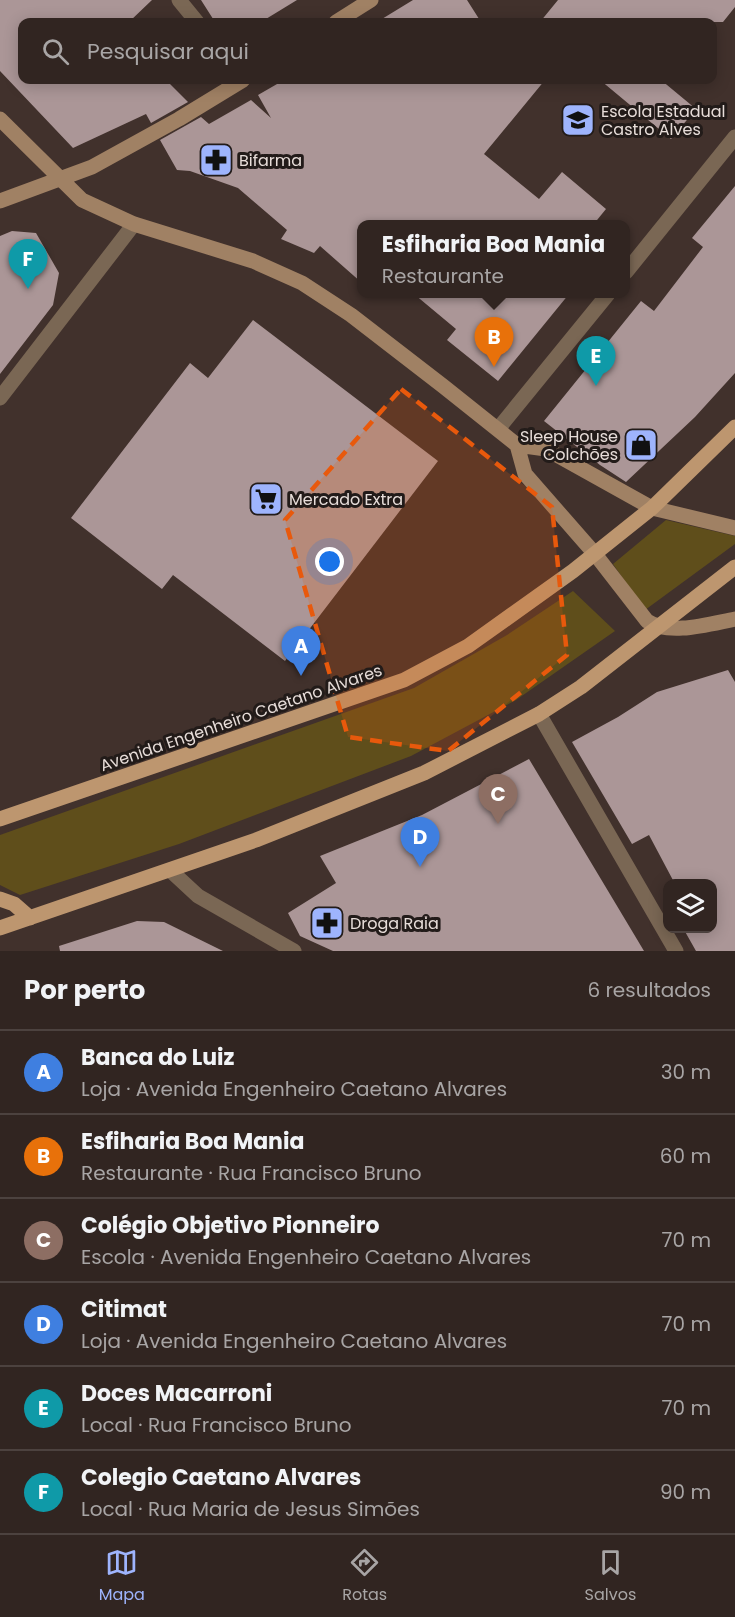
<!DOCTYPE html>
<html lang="pt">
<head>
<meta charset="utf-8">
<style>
	body { margin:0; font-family:Poppins,sans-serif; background:#3d312e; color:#f1f3f6 }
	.controls { position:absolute; right:18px; bottom:18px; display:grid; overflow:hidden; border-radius:12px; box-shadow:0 3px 15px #0003 }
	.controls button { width:54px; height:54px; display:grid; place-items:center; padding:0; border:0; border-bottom:2px solid #4c423f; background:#312521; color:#f1f3f6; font:30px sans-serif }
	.you { position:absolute; left:330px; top:562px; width:21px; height:21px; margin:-15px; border:4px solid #fff; border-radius:50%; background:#1a73e8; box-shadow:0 0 0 9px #1a73e833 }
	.badge { display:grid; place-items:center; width:39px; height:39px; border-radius:50%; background:#9eb4fd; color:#fff; font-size:20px; font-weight:700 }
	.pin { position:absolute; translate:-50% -50px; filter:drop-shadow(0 2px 3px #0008) }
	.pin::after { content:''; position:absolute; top:32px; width:21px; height:18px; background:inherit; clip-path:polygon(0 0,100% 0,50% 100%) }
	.popup { position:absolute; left:357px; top:220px; width:273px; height:78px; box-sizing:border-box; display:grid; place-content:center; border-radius:12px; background:#312521; filter:drop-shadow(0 2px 4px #0005); font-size:20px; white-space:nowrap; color:#a8a5a5 }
	.popup b { font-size:22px; color:#f1f3f6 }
	.popup::after { content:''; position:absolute; left:50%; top:100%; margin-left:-12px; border:12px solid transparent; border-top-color:#312521 }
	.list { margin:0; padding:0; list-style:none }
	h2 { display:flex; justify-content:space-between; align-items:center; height:78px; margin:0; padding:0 24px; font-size:26px }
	h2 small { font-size:20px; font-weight:400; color:#a8a5a5 }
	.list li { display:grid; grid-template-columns:39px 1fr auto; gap:18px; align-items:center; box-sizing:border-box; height:84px; padding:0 24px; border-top:2px solid #4c423f }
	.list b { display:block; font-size:22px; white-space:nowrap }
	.list p { margin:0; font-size:20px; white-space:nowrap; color:#a8a5a5 }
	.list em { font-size:20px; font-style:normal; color:#a8a5a5 }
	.icon { flex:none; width:33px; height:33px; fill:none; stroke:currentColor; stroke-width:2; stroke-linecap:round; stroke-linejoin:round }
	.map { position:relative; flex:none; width:735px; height:951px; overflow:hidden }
	.search { position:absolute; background:#312521; box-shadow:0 3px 15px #0003; left:18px; right:18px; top:18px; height:66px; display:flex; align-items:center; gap:15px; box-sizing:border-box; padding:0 21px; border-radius:12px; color:#a8a5a5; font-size:22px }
	.sheet { height:582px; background:#312521 }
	nav { display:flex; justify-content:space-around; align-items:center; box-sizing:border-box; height:84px; border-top:2px solid #4c423f; background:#312521; font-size:16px; color:#a8a5a5 }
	nav a { display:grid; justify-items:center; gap:3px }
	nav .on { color:#9eb4fd }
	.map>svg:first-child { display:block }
	.green { fill:#5f4e1b }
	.building { fill:#ab9697 }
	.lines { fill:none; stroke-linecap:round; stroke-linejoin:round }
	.street { stroke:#7a6754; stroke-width:15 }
	.secondary { stroke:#a08164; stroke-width:15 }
	.primary { stroke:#bd966f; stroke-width:15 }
	.marked { fill:#e8590c; fill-opacity:0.2; stroke:#e8590c; stroke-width:4.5; stroke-dasharray:12 8; stroke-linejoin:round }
	.labels { text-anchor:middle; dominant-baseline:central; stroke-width:6; stroke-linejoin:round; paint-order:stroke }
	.poi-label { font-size:16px; fill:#e7ddd9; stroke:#221b19; text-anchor:start }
	.street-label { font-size:16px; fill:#e7ddd9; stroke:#221b19 }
</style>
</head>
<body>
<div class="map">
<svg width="735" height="951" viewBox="0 0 735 951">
	<rect width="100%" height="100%" fill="#41312c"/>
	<path class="green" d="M 666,520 L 735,536 L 735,544 L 645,610 L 613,564 Z
		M 573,591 L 615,631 L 516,700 L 411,756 L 179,844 L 20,895 L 0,885 L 0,835 L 414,688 L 507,635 Z"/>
	<path class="building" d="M 0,0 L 152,0 L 129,22 L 22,22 L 22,80 L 166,80 L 188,102 L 151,123 L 146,114 L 73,148 L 0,71 Z
		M 201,0 L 297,0 L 261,22 L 215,22 Z
		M 413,0 L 467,0 L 481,22 L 377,22 Z
		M 558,0 L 735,0 L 735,7 L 723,22 L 540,22 Z
		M 284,80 L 545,80 L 484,154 L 539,199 L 562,172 L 606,209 L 593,225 L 362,225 L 362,283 L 320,246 L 314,253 L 281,239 L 287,230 L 238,188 L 190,171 L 177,170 L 160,140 L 201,117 L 209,124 L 251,100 L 271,118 L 258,95 Z
		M 600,80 L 661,80 L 696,109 L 671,139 Z
		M 735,186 L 735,373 L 695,417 L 626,482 L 600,465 L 544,421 L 641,301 L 654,311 L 703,247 L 692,238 Z
		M 12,231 L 36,233 L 59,273 L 53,305 L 0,374 L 0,236 Z
		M 414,294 L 569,294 L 498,381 L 447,340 L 456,329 Z
		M 253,320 L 438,461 L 285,661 L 173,575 L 162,589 L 71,518 L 190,363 L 208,378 Z
		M 728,670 L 735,682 L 735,951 L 696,951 L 683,928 L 712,928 L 712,884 L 675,884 L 649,835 L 632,844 L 572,742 L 618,717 L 657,692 Z
		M 529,759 L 644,951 L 333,951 L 300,936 L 288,913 L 336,883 L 320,856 L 422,815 Z
		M 137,921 L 164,922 L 223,951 L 60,951 L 59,946 Z"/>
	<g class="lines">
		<path class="street" d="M 179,0 L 197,22
			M 626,272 L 735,137
			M 0,398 L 134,224
			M 498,429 L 608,294
			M 539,714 L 676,951
			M 171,871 L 198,896 L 294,951"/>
		<path class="secondary" d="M 336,22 L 371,0
			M 0,119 L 82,200 L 134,224 L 253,261 L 302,283 L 351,315 L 443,386 L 517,445 L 525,474 L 595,554 L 647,621 C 669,636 709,624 735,619
			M 0,201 L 92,167 L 179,119 L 243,80
			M 517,445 L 546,449 L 652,508 L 735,528"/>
		<path class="primary" d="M 0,819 L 404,680 L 468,646 L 573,571 L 652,508 L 735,427
			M 0,899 L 14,904 L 30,918
			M 0,928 L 256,840 L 424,773 L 539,714 L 581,687 L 735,567"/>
	</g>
	<path class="marked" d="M 401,389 L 552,507 L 567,655 L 448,751 L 348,737 L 285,520 Z"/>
	<defs>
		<symbol id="school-square" viewBox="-11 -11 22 22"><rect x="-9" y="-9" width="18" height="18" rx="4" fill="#9eb4fd" stroke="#221b19"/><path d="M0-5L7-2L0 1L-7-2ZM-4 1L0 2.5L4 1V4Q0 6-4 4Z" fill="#111"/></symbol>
		<symbol id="pharmacy-square" viewBox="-11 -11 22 22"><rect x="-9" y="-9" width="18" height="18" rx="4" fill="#9eb4fd" stroke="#221b19"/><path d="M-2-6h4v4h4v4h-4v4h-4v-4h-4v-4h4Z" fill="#111"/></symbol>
		<symbol id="shop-square" viewBox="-11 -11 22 22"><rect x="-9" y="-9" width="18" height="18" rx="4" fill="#9eb4fd" stroke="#221b19"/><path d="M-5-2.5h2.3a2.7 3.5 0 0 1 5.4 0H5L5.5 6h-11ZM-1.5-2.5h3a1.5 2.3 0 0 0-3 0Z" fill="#111"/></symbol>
		<symbol id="supermarket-square" viewBox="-11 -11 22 22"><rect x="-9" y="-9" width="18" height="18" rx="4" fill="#9eb4fd" stroke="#221b19"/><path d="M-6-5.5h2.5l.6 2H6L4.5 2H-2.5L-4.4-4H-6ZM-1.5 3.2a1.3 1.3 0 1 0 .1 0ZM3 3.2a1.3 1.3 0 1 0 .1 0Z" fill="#111"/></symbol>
	</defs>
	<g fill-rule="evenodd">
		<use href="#school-square" x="559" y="101" width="38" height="38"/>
		<use href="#pharmacy-square" x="197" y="141" width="38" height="38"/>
		<use href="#shop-square" x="622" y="426" width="38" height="38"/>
		<use href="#supermarket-square" x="247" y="480" width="38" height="38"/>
		<use href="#pharmacy-square" x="308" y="904" width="38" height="38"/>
	</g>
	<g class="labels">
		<g class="poi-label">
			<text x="601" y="111">Escola Estadual<tspan x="601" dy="18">Castro Alves</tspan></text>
			<text x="239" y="160">Bifarma</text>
			<text x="618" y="436" text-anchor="end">Sleep House<tspan x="618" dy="18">Colchões</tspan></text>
			<text x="289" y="499">Mercado Extra</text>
			<text x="350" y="923">Droga Raia</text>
		</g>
		<g class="street-label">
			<text transform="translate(241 718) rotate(-19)">Avenida Engenheiro Caetano Alvares</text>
		</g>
	</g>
</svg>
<div class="controls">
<button><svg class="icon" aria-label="layers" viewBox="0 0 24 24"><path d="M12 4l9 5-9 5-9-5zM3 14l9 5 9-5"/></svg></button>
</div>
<div class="you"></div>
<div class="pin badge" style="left:301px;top:676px;background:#3f7fe0">A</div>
<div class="pin badge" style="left:494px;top:367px;background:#e8710a">B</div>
<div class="popup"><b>Esfiharia Boa Mania</b>Restaurante</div>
<div class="pin badge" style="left:498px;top:824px;background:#8d6e63">C</div>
<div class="pin badge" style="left:420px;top:867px;background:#3f7fe0">D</div>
<div class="pin badge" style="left:596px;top:386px;background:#0f9aa8">E</div>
<div class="pin badge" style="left:28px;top:289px;background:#0f9aa8">F</div>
<div class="search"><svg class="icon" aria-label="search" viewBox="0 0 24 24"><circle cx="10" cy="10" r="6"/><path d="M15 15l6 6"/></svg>Pesquisar aqui</div>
</div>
<section class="sheet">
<h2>Por perto<small>6 resultados</small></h2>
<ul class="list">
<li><span class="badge" style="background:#3f7fe0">A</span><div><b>Banca do Luiz</b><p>Loja · Avenida Engenheiro Caetano Alvares</p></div><em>30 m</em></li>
<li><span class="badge" style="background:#e8710a">B</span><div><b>Esfiharia Boa Mania</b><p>Restaurante · Rua Francisco Bruno</p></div><em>60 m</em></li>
<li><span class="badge" style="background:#8d6e63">C</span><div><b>Colégio Objetivo Pionneiro</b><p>Escola · Avenida Engenheiro Caetano Alvares</p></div><em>70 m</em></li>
<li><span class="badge" style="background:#3f7fe0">D</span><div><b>Citimat</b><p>Loja · Avenida Engenheiro Caetano Alvares</p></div><em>70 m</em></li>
<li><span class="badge" style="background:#0f9aa8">E</span><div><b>Doces Macarroni</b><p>Local · Rua Francisco Bruno</p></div><em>70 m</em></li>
<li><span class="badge" style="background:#0f9aa8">F</span><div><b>Colegio Caetano Alvares</b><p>Local · Rua Maria de Jesus Simões</p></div><em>90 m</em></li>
</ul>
</section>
<nav>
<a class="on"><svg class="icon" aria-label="map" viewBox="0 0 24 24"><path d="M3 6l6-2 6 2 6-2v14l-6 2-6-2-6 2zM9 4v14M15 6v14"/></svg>Mapa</a>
<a><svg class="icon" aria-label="directions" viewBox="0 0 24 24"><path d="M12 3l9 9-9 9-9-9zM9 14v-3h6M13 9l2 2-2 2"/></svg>Rotas</a>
<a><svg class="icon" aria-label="saved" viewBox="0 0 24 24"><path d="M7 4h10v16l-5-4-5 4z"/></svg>Salvos</a>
</nav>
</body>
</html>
